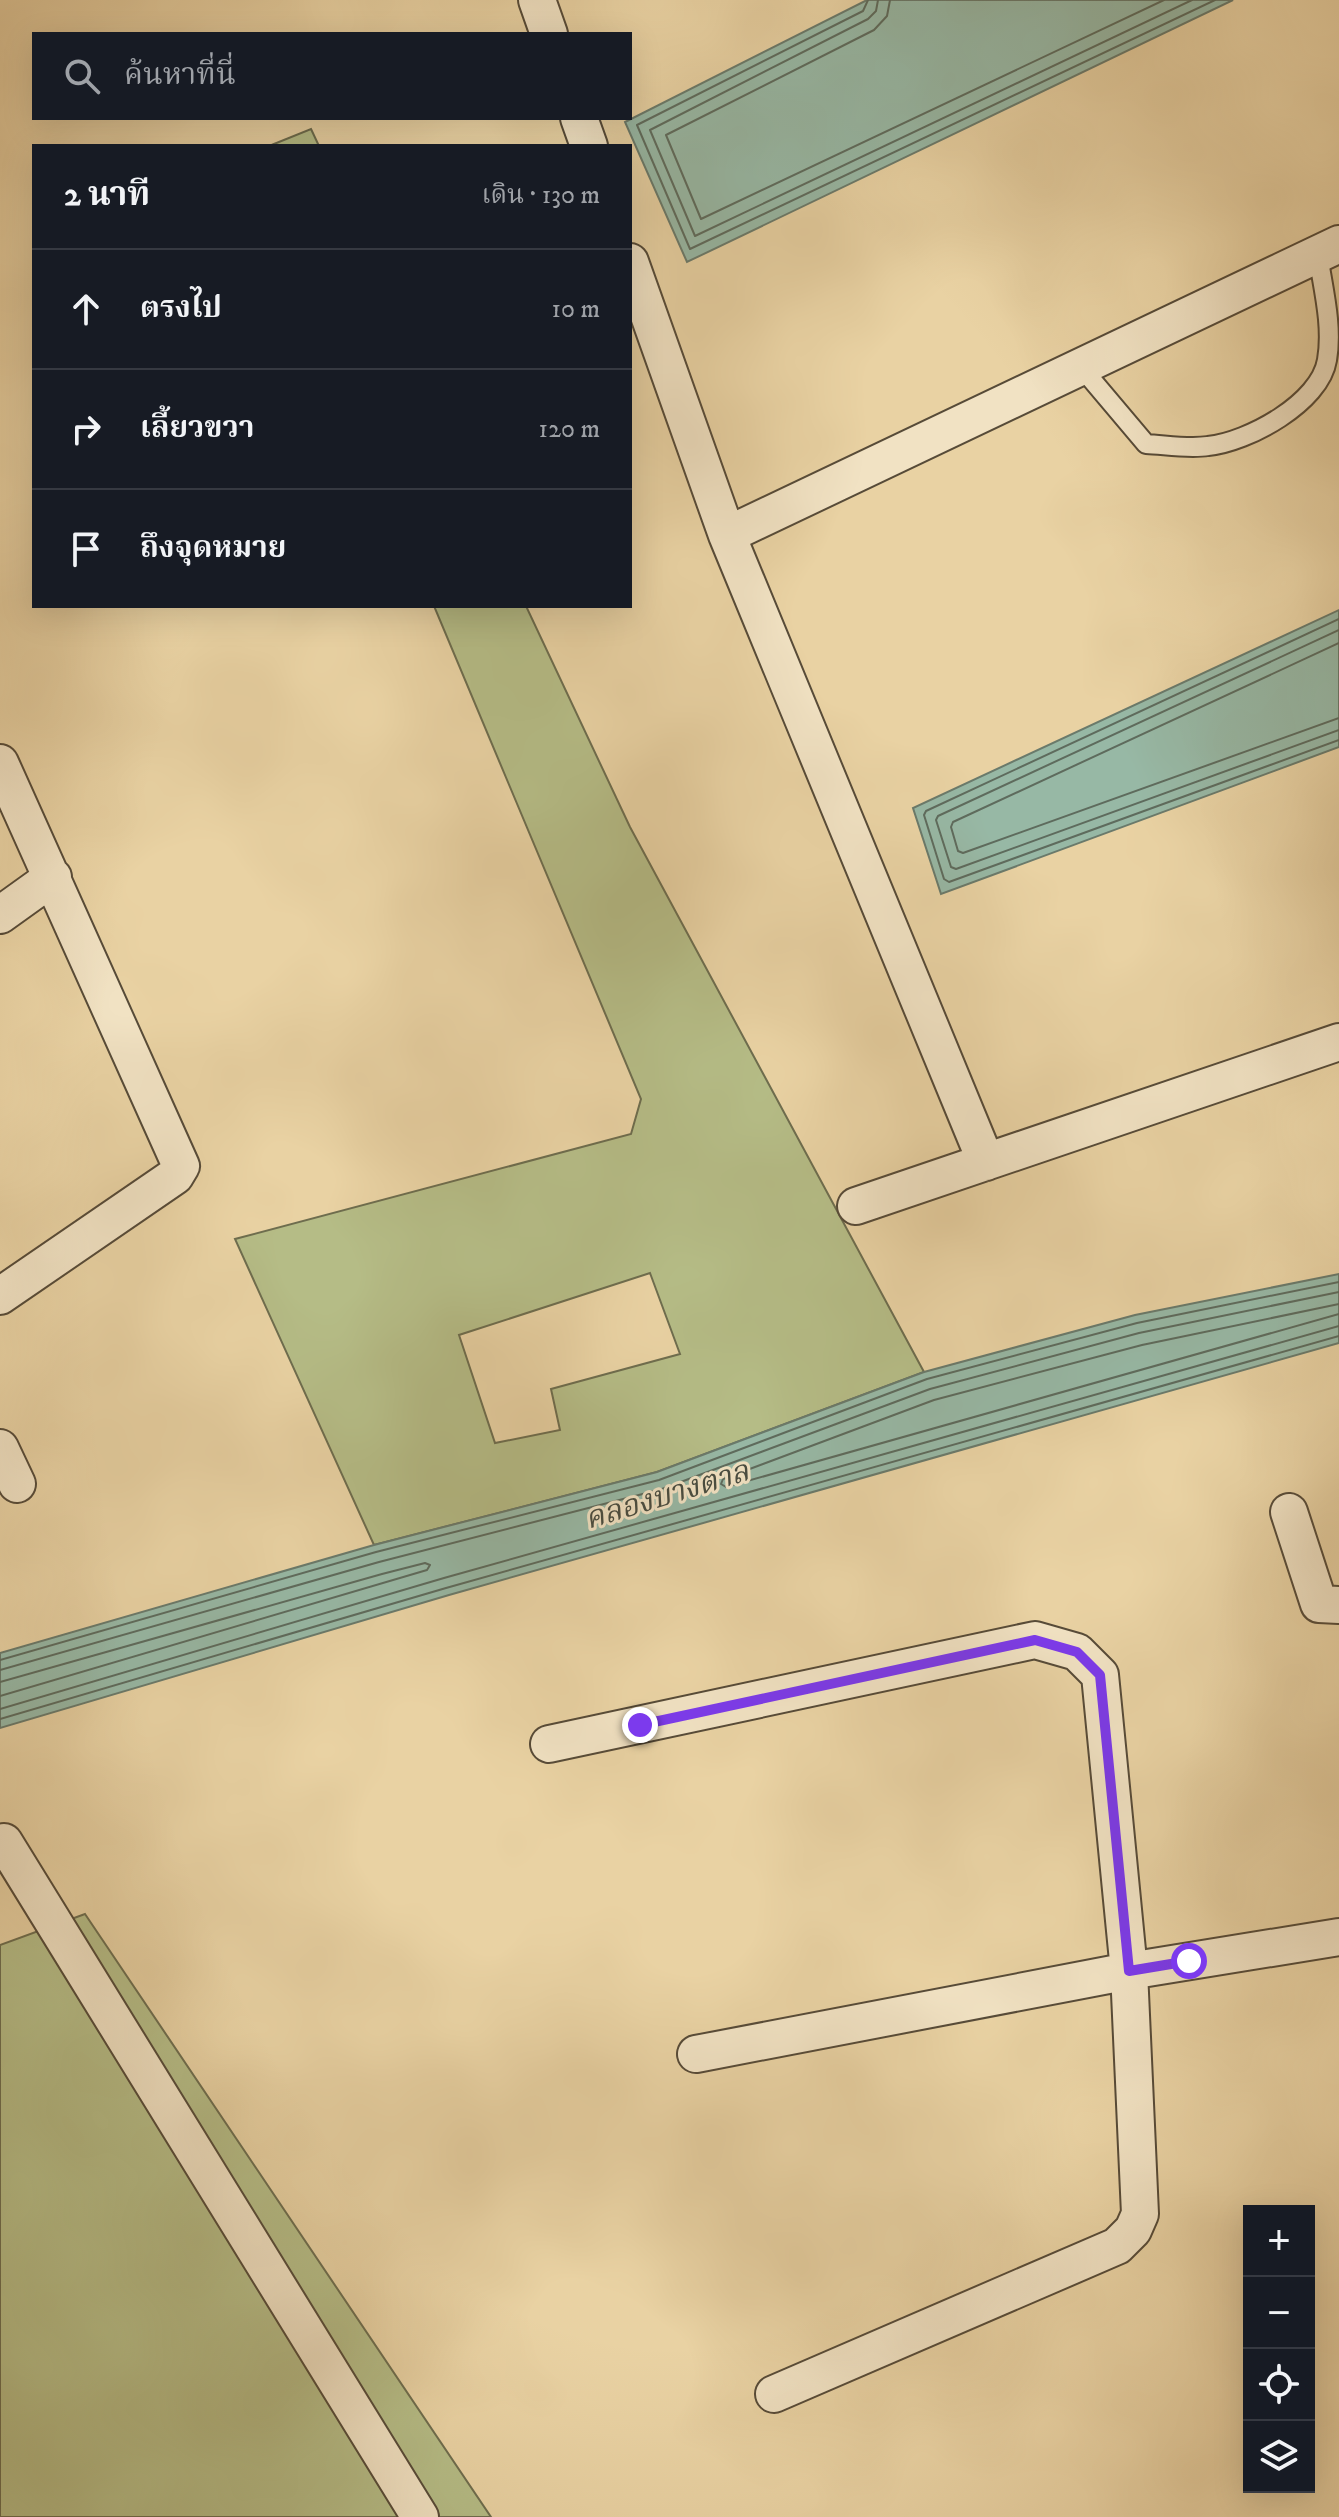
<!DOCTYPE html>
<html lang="th">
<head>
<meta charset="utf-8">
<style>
	body { margin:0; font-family:"IM FELL DW Pica","Noto Serif Thai",serif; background:#20242c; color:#f1f3f6 }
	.controls { position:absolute; right:24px; bottom:24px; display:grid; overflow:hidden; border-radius:0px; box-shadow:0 8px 32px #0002 }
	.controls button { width:72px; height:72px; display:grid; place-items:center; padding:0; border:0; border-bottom:2px solid #363941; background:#171b24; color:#f1f3f6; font:40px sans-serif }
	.stop { position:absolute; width:24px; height:24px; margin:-18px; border:6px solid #7c3aed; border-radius:50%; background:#fff }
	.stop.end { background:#7c3aed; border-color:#fff; box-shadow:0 2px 8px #0008 }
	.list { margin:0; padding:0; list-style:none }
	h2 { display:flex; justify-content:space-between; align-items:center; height:104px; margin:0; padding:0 32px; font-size:34px }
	h2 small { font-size:26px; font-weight:400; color:#9ea1a6 }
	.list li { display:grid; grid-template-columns:52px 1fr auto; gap:24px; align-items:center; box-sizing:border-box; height:120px; padding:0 32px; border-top:2px solid #363941 }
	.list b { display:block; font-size:30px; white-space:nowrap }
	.list em { font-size:26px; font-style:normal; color:#9ea1a6 }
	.icon { flex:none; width:44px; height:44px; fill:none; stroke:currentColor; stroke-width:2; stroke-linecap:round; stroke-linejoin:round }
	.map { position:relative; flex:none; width:1339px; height:2517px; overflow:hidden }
	.search { position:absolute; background:#171b24; box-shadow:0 8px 32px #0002; left:32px; top:32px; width:600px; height:88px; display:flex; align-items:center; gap:20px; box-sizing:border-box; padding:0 28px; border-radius:0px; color:#9ea1a6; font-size:30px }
	.panel { position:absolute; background:#171b24; box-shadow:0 8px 32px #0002; left:32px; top:144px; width:600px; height:464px; border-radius:0px }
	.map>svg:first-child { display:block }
	.green { fill:#b5bc86; stroke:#6e6d4e; stroke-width:2; fill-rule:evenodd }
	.water { fill:#97b8a5; stroke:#6a7a6b; stroke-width:2 }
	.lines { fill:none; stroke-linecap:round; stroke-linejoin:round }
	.shore { stroke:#5e6b5d; stroke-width:2 }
	.service-casing { stroke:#574b38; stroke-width:22 }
	.minor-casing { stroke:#574b38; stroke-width:40 }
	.service { stroke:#f1e2c3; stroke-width:18 }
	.minor { stroke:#f1e2c3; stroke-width:36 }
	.route { stroke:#7c3aed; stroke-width:10 }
	.labels { text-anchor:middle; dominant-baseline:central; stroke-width:6; stroke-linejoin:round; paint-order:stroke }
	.water-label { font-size:30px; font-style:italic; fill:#484c40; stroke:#f1e2c3 }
</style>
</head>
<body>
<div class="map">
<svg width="1339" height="2517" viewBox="0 0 1339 2517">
	<rect width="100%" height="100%" fill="#e9d2a3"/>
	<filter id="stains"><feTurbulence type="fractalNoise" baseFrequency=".0025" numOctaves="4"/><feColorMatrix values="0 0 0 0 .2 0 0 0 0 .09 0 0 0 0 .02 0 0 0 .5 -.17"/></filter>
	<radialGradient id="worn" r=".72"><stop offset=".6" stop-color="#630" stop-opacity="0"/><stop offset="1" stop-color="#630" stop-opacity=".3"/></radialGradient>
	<path class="green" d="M 311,129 L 319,146 L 269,146 Z
		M 434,606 L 526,606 L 630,827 L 924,1372 L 657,1472 L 374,1545 L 235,1239 L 631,1134 L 641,1099 ZM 650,1273 L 680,1354 L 551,1389 L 560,1430 L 495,1443 L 459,1335 Z
		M 85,1914 L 491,2517 L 0,2517 L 0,1945 Z"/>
	<path class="water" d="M 867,0 L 1233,0 L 687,262 L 625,122 Z
		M 1339,610 L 1339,747 L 941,894 L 913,808 Z
		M 1339,1274 L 1339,1343 L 449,1595 L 0,1728 L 0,1653 L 374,1545 L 657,1472 L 924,1372 L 1135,1315 Z"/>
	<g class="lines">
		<path class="shore" d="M 868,0 L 863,11 L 637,125 L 690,249 L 1215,0
			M 878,0 L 876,11 L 868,19 L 650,130 L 695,236 L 1192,0
			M 890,0 L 887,16 L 874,30 L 666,135 L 701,219 L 1164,0
			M 1339,619 L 926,811 L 924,815 L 944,879 L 949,882 L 1339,740
			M 1339,630 L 938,816 L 936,820 L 951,867 L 956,869 L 1339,730
			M 1339,643 L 953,822 L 951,827 L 958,851 L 963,853 L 1339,718
			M 1339,1304 L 1142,1345 L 934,1400 L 723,1479 L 721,1484 L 726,1487 L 1339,1314
			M 0,1660 L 376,1552 L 659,1480 L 927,1379 L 1137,1323 L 1339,1282
			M 0,1670 L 379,1562 L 662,1489 L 930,1389 L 1139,1333 L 1339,1292
			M 0,1682 L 382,1574 L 425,1563 L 430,1565 L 427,1570 L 0,1696
			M 0,1709 L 444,1578 L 1339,1326
			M 0,1719 L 446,1588 L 1339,1336"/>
		<defs>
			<path id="service" d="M 1081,367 L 1146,444 C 1166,445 1189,449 1208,446 C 1248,442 1320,403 1327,360 C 1333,326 1323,288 1318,255"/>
			<path id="minor" d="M 537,0 L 549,34
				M 579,118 L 589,146
				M 630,262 L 727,535 L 986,1162
				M 727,535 L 1339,244
				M 0,763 L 181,1166 L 175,1176 L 0,1296
				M 0,915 L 53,877
				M 856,1206 L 1339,1042
				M 0,1448 L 17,1484
				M 1289,1512 L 1319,1604 L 1339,1605
				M 549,1744 L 1035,1640 L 1077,1652 L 1100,1675 L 1129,1971 L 1140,2214 L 1133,2230 L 1117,2246 L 774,2394
				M 4,1842 L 420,2517
				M 696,2054 L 1129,1971 L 1339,1937"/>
		</defs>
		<use href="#service" class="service-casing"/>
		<use href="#minor" class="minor-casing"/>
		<use href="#service" class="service"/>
		<use href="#minor" class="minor"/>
	</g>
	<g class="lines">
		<path class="route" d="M 640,1725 L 1035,1640 L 1077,1652 L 1100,1675 L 1129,1971 L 1189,1961"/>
	</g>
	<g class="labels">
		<g class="water-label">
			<text transform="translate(667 1496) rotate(-17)">คลองบางตาล</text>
		</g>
	</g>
	<rect width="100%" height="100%" filter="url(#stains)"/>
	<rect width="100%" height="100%" fill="url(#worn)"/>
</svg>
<div class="controls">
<button>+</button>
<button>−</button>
<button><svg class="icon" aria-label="locate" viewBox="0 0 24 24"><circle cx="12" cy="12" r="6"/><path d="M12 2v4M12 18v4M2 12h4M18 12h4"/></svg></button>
<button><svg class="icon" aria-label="layers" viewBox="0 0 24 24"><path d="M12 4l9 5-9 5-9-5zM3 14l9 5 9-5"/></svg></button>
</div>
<div class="stop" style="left:1189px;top:1961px"></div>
<div class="stop end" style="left:640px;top:1725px"></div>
<div class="search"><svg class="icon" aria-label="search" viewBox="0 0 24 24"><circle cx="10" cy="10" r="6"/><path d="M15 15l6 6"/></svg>ค้นหาที่นี่</div>
<section class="panel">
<h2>2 นาที<small>เดิน · 130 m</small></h2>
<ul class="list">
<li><svg class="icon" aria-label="ahead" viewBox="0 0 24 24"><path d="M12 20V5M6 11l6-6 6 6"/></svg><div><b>ตรงไป</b></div><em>10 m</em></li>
<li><svg class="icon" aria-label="right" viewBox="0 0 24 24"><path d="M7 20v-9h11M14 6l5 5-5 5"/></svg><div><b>เลี้ยวขวา</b></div><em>120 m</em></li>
<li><svg class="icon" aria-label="arrive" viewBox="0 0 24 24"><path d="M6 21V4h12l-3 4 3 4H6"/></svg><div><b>ถึงจุดหมาย</b></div></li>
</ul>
</section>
</div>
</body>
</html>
